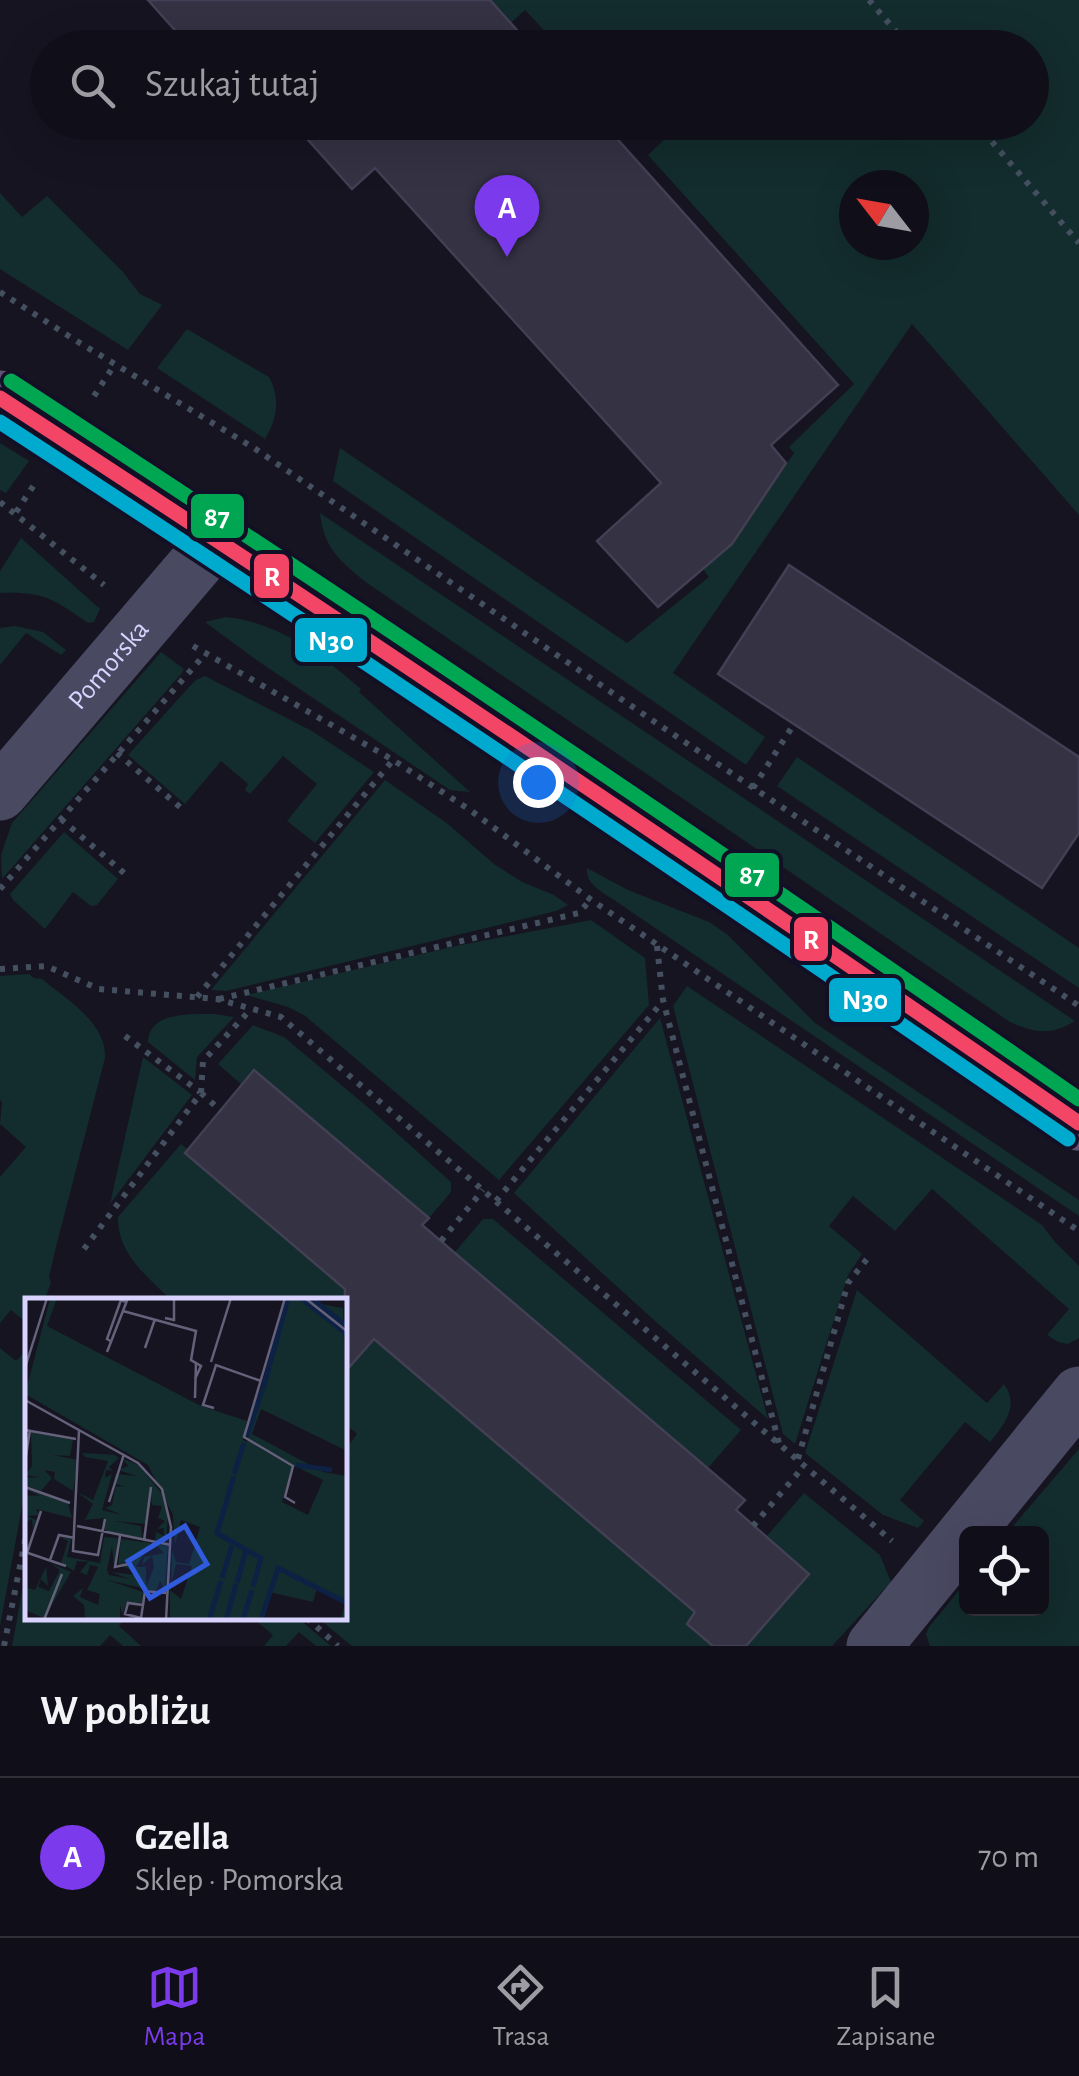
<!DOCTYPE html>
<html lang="pl">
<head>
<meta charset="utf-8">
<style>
	body { margin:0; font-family:"Alegreya Sans",sans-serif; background:#191822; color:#f1f3f6 }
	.controls { position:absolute; right:30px; bottom:30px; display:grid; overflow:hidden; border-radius:15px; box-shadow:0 10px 40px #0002 }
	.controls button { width:90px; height:90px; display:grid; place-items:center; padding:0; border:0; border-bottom:2px solid #302f38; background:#100f19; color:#f1f3f6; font:50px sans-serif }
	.compass { position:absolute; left:839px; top:170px; width:90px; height:90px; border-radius:50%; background:#100f19; box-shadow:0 10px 40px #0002; rotate:301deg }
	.you { position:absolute; left:538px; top:782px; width:35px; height:35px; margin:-25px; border:8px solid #fff; border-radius:50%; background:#1a73e8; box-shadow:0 0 0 15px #1a73e833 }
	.badge { display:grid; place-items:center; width:65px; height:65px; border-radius:50%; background:#7c3aed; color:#fff; font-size:32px; font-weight:700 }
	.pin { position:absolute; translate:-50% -82px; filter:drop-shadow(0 2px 5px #0008) }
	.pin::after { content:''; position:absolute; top:52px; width:35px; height:30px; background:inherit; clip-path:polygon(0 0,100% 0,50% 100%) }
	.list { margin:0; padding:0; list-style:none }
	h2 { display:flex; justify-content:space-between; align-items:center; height:130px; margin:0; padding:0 40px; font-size:42px }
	h2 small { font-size:32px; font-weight:400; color:#9c9ca2 }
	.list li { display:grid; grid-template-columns:65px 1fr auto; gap:30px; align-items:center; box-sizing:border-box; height:160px; padding:0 40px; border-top:2px solid #302f38 }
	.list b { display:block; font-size:38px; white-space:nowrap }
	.list p { margin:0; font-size:32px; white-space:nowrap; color:#9c9ca2 }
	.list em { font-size:32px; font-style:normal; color:#9c9ca2 }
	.icon { flex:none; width:55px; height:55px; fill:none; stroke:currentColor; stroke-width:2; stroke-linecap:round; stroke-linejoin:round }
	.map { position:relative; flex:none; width:1079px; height:1646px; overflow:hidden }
	.search { position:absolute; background:#100f19; box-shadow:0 10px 40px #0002; left:30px; right:30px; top:30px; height:110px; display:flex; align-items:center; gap:25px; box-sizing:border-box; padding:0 35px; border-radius:55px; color:#9c9ca2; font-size:38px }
	.sheet { height:290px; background:#100f19 }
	nav { display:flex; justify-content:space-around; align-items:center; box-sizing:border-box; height:140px; border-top:2px solid #302f38; background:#100f19; font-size:28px; color:#9c9ca2 }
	nav a { display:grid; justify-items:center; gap:5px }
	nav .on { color:#7c3aed }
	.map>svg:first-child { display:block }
	.green { fill:#132c2d; fill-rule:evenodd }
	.building { fill:#343243; stroke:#433f54; stroke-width:2.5 }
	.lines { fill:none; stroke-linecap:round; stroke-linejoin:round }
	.path { stroke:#44505f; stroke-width:6; stroke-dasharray:5 8; stroke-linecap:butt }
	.minor { stroke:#4a4962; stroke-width:55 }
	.major { stroke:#5e5373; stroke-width:55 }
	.bus-1-casing { stroke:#130f26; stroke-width:22 }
	.bus-2-casing { stroke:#130f26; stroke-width:22 }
	.bus-3-casing { stroke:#130f26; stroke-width:22 }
	.bus-1 { stroke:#f34667; stroke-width:15 }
	.bus-2 { stroke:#00a9ce; stroke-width:15 }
	.bus-3 { stroke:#00a651; stroke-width:15 }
	.labels { text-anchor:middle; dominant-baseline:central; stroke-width:9; stroke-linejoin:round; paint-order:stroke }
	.street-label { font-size:28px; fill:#d9d4ff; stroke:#130f26 }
	.inset-river { fill:none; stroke:#0d2144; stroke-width:5 }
	.inset-road { fill:none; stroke:#64617a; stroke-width:2.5 }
	.view { fill:#305bdc; fill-opacity:0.15; stroke:#305bdc; stroke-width:5 }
	.inset-edge { fill:none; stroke:#d9d4ff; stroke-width:5 }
	.line-badge { stroke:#130f26; stroke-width:4 }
	.badge-label { font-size:28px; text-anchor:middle; font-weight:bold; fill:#fff }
</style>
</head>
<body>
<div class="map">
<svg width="1079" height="1646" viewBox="0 0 1079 1646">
	<rect width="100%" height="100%" fill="#161421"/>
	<path class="green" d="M 490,0 L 1079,0 L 1079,515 L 912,324 L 673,673 L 765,737 L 746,765 L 333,481 L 340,448 L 627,643 L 709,577 L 703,569 L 732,543 L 794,453 L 789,447 L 854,384 L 648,155 L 668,136 L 657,123 L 1032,122 L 1032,48 L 621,48 L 614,40 L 605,47 L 560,47 L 525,10 L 511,23 ZM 854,185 L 914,185 L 914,245 L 854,245 Z
		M 0,193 L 22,217 L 47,196 L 123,272 L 140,294 L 162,305 L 128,350 L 0,269 Z
		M 187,329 L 269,377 C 281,399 277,419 265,439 L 157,368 Z
		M 0,443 L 29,461 L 6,493 L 0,490 Z
		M 320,513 L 1075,1021 C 1050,1036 1036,1033 1010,1022 L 367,583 C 340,561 324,549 320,513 Z
		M 21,538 L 100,609 L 94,622 L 88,623 C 54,599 43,591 0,593 L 0,571 Z
		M 226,617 C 278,622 323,656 361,689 L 359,692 L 470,792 L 450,790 L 255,659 L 205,622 Z
		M 15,626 L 43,632 L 66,650 L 61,655 L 26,633 L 0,665 L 0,628 Z
		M 161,652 L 184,669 L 181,674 L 2,879 L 1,855 L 12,823 Z
		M 205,676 L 312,731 L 374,772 L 315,843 L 287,821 L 317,784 L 283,756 L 250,794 L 245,790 L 248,784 L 221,761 L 185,804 L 128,755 L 189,687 L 196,680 Z
		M 797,757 L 1079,948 L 1079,988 L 777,786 Z
		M 385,780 L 448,824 L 494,864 L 522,882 L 554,895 L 568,905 L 556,911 L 226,991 L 211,990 Z
		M 64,832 L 118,879 L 97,905 L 91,906 L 73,892 L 45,929 L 13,900 L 10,894 Z
		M 587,868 L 628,890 L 709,922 L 728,935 L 815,1023 L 1079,1200 L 1079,1216 L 614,900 C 602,892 585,884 587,868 Z
		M 591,920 L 645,958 L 649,1005 L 499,1180 L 304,1015 L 288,1007 L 246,995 L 456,946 Z
		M 29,974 L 34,978 L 42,979 C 66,999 107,1023 105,1058 L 57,1243 L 49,1277 L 51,1283 L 44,1301 L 28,1301 L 27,1323 L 11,1310 L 0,1323 L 0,1177 L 26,1147 L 0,1124 L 2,1102 L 0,1100 L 0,976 Z
		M 687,986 L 1042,1225 L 1055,1242 L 1079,1266 L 1079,1338 L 1068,1344 L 1058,1342 L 1047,1335 L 1069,1309 L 932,1189 L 895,1231 L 853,1196 L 829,1226 L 862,1254 L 848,1275 L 795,1444 L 783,1434 L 673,1006 Z
		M 215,1014 L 234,1017 L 197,1057 L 195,1080 L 148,1042 C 149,1011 192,1014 215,1014 Z
		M 660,1018 L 768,1419 L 655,1321 L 514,1193 Z
		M 253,1025 L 284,1037 L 370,1109 L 451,1182 L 451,1192 L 429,1218 L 255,1070 L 242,1085 L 218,1064 Z
		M 143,1057 L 192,1095 L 110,1204 Z
		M 181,1144 L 188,1150 L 186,1153 L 357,1299 L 345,1301 L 172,1301 C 148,1277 117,1254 118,1217 Z
		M 483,1219 L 493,1219 L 741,1430 L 708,1468 L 455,1252 Z
		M 857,1290 L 987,1403 L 1004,1384 C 1020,1405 1004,1426 990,1442 L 965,1422 L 900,1500 L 924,1521 L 918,1528 L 883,1515 L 805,1453 Z
		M 376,1337 L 375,1339 L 695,1612 L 713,1646 L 352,1646 L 319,1619 L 345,1618 L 345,1449 L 357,1434 L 345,1424 L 345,1372 Z
		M 0,1348 L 16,1361 L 28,1348 L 27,1480 L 0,1626 Z
		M 1079,1449 L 1079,1646 L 930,1646 L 926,1634 L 929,1627 L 966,1582 L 966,1608 L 1042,1608 L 1042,1534 L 1007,1533 Z
		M 804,1493 L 880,1555 L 891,1582 L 832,1646 L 746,1646 L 809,1575 L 766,1537 Z
		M 27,1564 L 28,1618 L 125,1619 L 119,1626 L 141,1646 L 123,1646 L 110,1635 L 100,1646 L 12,1646 Z
		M 254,1619 L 299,1619 L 331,1646 L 316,1646 L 299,1632 L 286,1646 L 264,1646 L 273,1635 Z"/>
	<path class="building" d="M 148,0 L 490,0 L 524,38 L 513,48 L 191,48 Z
		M 292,122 L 602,122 L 838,385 L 771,445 L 786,463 L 732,544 L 658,607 L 597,541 L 661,483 L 375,168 L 352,189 Z
		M 789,565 L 1079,757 L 1079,833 L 1042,888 L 718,674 Z
		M 254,1070 L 429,1218 L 422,1225 L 745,1500 L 736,1510 L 809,1574 L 746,1646 L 713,1646 L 687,1624 L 695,1612 L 374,1339 L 345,1372 L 345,1289 L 185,1153 Z"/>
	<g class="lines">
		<path class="path" d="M 869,0 L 910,48
			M 975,122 L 1079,243
			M 0,292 L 75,340 L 254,448 L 649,718 L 1079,1006
			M 94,396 L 115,364
			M 0,502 L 104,585
			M 16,512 L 34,485
			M 193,646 L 393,760 L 470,810 L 590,899 L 1079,1231
			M 117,753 L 181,808
			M 753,788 L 794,724
			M 61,819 L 124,873
			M 0,889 L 205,654
			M 657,946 L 663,1000 L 779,1443
			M 0,969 L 46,966 L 99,989 L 217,999 L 281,1017 L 892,1541
			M 197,997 L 393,760
			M 219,999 L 579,913 L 590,900
			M 125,1036 L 200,1092
			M 201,1093 L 203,1061 L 251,1009
			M 496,1201 L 663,1001
			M 441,1241 L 483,1190
			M 84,1249 L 201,1093 L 221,1111
			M 798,1459 L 848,1283 L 867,1259
			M 753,1526 L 804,1466
			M 307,1618 L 338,1646
			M 4,1646 L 28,1526"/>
		<g class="minor">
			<path id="s1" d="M 0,793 L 217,539"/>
			<path d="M 874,1646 L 1079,1394"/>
		</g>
		<path class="major" d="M 0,398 L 217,539 L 733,884 L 1079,1123"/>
		<defs>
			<path id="bus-1" d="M 0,398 C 363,634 722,877 1079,1123"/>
			<path id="bus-2" d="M 0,422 C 360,656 715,896 1068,1139"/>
			<path id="bus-3" d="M 11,381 C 371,615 726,855 1079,1099"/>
		</defs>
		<use href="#bus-1" class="bus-1-casing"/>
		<use href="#bus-2" class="bus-2-casing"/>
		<use href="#bus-3" class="bus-3-casing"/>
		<use href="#bus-1" class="bus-1"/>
		<use href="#bus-2" class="bus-2"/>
		<use href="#bus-3" class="bus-3"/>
	</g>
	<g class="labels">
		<g class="street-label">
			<text stroke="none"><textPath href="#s1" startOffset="168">Pomorska</textPath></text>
		</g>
	</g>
	<g transform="translate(25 1298)">
		<rect width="322" height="322" fill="#161421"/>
		<path d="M 32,0 L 22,28 L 176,108 L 222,123 L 218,142 L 222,144 L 261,0 L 318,10 L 322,153 L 236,111 L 227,136 L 298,174 L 322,178 L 322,322 L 316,322 L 320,304 L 292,290 L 288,304 L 244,294 L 235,322 L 145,322 L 145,292 L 156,301 L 167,268 L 151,266 L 146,287 L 147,252 L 151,264 L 164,266 L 175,229 L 156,222 L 150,247 L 147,204 L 148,217 L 123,167 L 0,96 L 25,1 ZM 230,148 L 298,182 L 283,217 L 257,204 L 267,168 ZM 6,134 L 48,142 L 45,158 L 28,157 L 53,162 L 48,193 L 29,181 L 30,174 L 19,172 L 27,180 L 16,193 L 0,187 L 0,180 L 15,179 L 0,177 L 7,168 ZM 57,137 L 94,160 L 84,169 L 88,173 L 81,172 L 80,180 L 87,176 L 77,212 L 97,217 L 80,210 L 87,207 L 91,188 L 100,189 L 89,185 L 90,176 L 112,178 L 93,172 L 103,168 L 98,161 L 114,167 L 137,196 L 143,218 L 141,245 L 130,242 L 131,234 L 139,238 L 139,230 L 132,231 L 140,223 L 133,220 L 137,208 L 127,207 L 125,188 L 121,226 L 89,223 L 116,228 L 117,240 L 80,233 L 79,220 L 60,222 L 68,206 L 52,194 L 68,202 L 83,163 L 60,159 L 57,155 L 90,157 ZM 0,191 L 43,205 L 47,220 L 11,211 L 14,217 L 2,218 L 11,222 L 8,232 L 7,221 L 0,225 L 0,197 L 15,198 ZM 35,239 L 46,241 L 42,259 L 75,265 L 79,239 L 93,240 L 89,269 L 87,248 L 82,272 L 84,277 L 104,281 L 86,274 L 110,277 L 109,265 L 106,272 L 93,266 L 96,241 L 126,245 L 111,269 L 121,269 L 121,289 L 129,269 L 127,258 L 117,267 L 119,259 L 139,255 L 130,246 L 143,248 L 140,292 L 135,283 L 131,293 L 82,282 L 118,294 L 117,305 L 102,304 L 97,317 L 95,306 L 95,322 L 60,322 L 59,307 L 48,298 L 58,290 L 55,299 L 73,307 L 75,296 L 62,292 L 73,269 L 65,267 L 62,277 L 55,274 L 63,264 L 52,263 L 49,273 L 36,265 L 43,243 ZM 25,265 L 46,274 L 19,320 L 0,312 L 0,289 L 10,292 L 21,269 L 23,288 L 16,281 L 13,289 L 24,293 L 35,272 Z" fill="#132c2d" fill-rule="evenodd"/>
		<path class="inset-river" d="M 276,0 L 323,37M 286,0 L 323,29M 238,91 L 263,0M 222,138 L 237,92M 271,167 L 307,172M 209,176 L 219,145M 209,178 L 192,235 L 221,252 L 212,285M 221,252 L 236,260 L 228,289M 197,280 L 207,248M 184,322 L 196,283M 201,322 L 211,286M 218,322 L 227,292M 236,322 L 253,270 L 322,305"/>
		<path class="inset-road" d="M 260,0 L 219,139 L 268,168 L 260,199 L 270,205M 280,0 L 323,34M 98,13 L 171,33 L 166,62 L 176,68 L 170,81M 140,20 L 149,22 L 149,0M 87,44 L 82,41 L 96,2 L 101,4M 120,50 L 130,21M 82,54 L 103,0M 186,64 L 206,0M 0,70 L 22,0M 170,100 L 171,64M 0,102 L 113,165 L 137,191 L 146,229 L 141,322M 189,110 L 178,107 L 191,67 L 236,83M 0,132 L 51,141M 54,133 L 48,253 L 73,257 L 80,221M 0,164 L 5,132M 0,189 L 45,205M 84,204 L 99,156M 52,228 L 146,247M 95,238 L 90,269 L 104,266M 119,243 L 126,189M 2,255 L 16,213M 3,255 L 41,268M 25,262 L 34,237 L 50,240M 118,307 L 116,320 L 100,316 L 103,305 L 118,307 L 120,293 L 141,295M 19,322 L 37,276"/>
		<path class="view" d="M 160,228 L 182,266 L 125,300 L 103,263 Z"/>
		<rect width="322" height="322" class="inset-edge"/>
	</g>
	<g class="line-badge">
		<rect x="189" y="492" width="57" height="48" rx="10" fill="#00a651"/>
		<rect x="252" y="552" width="39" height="48" rx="10" fill="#f34667"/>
		<rect x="293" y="616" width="76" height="48" rx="10" fill="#00a9ce"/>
		<rect x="723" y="851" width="58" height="48" rx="10" fill="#00a651"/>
		<rect x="792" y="915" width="38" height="48" rx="10" fill="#f34667"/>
		<rect x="827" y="976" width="76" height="48" rx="10" fill="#00a9ce"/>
	</g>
	<g class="badge-label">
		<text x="217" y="526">87</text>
		<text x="272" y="586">R</text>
		<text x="331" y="650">N30</text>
		<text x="752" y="884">87</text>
		<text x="811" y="949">R</text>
		<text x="865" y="1009">N30</text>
	</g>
</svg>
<div class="controls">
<button><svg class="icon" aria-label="locate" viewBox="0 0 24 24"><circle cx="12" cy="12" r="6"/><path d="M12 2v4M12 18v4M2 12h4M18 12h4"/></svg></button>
</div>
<svg class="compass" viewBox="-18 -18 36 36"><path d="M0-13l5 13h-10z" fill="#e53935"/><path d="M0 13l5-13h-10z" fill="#9c9ca2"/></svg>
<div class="you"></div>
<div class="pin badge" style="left:507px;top:257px">A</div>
<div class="search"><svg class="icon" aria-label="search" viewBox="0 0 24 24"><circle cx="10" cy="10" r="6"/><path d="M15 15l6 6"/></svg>Szukaj tutaj</div>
</div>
<section class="sheet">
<h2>W pobliżu<small></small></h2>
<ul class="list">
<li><span class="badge">A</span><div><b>Gzella</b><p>Sklep · Pomorska</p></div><em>70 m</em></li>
</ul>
</section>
<nav>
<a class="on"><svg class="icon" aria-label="map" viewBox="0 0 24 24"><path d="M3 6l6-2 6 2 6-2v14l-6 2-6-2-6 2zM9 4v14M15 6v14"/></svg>Mapa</a>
<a><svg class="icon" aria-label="directions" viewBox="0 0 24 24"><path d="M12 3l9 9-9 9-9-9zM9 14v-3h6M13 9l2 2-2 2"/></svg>Trasa</a>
<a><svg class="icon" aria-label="saved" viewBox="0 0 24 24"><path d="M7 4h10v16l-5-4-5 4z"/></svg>Zapisane</a>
</nav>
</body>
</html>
